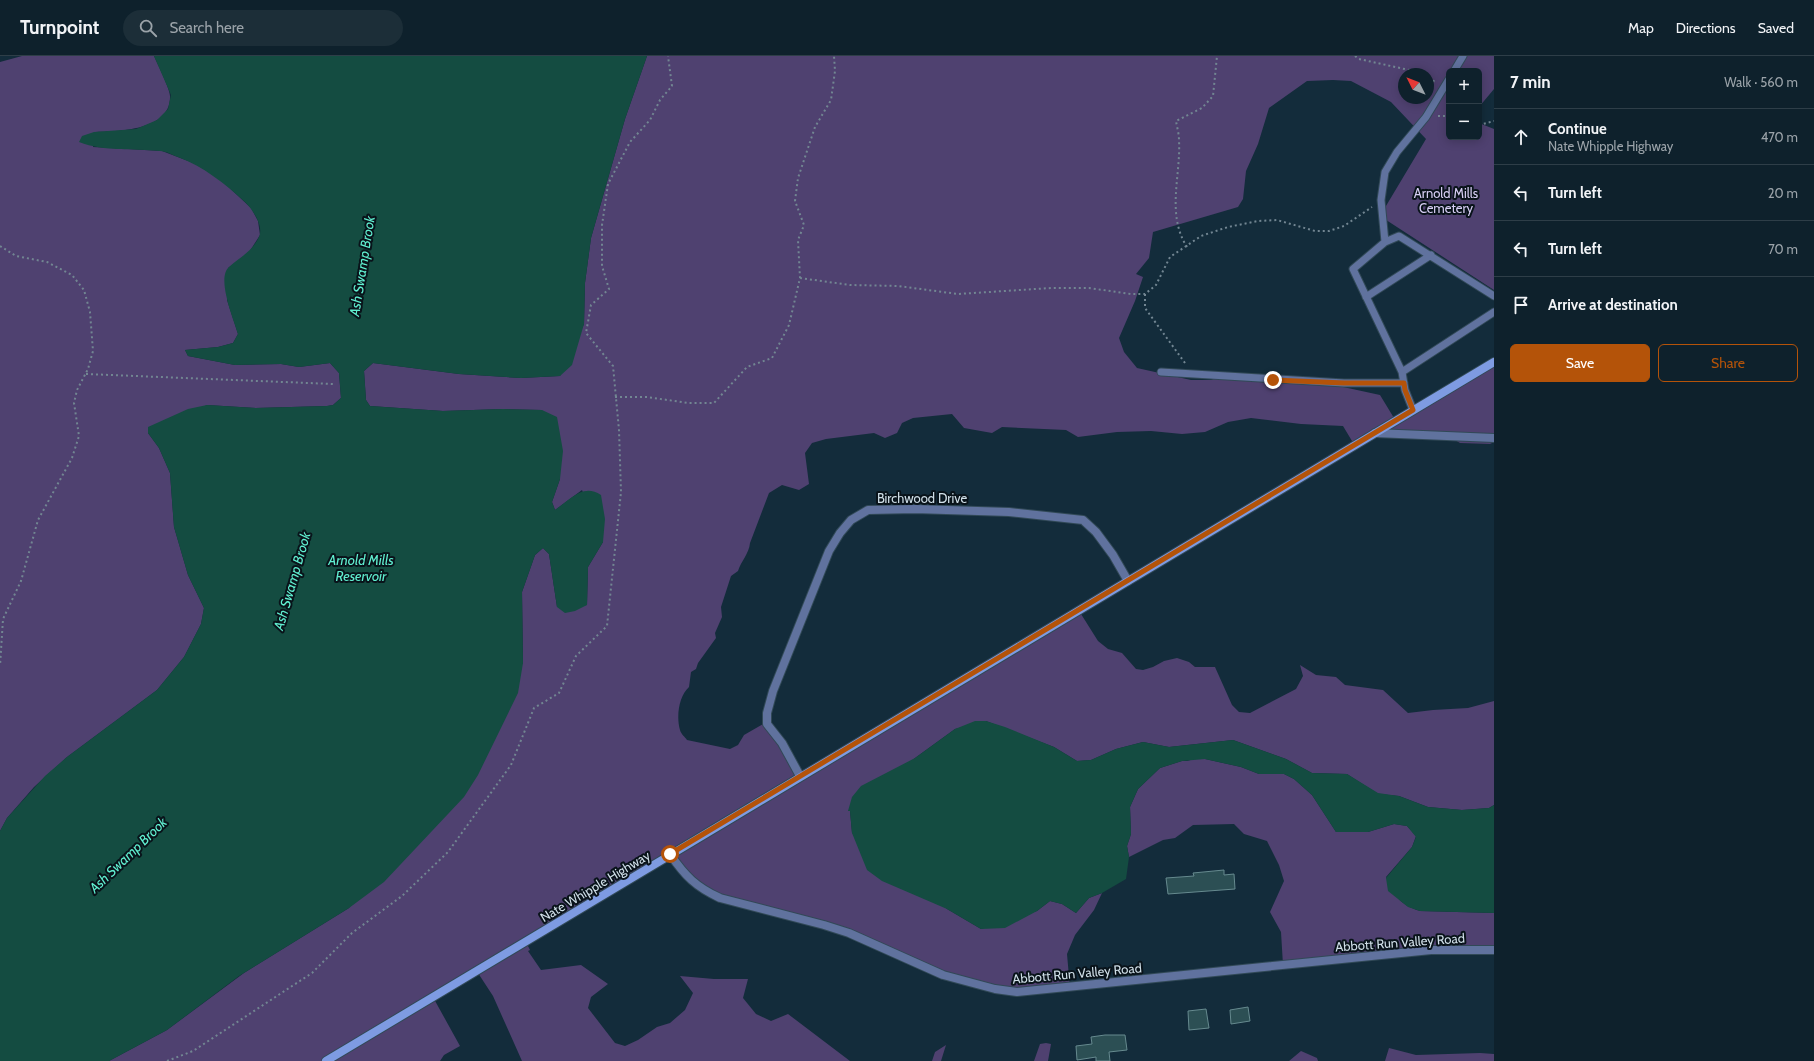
<!DOCTYPE html>
<html lang="en">
<head>
<meta charset="utf-8">
<style>
	body { margin:0; font-family:Cabin,sans-serif; background:#1c2e38; color:#f1f3f6 }
	.controls { position:absolute; right:12px; top:12px; display:grid; overflow:hidden; border-radius:6px; box-shadow:0 2px 10px #0003 }
	.controls button { width:36px; height:36px; display:grid; place-items:center; padding:0; border:0; border-bottom:1px solid #2e3e48; background:#0e212c; color:#f1f3f6; font:20px sans-serif }
	.compass { position:absolute; left:1398px; top:12px; width:36px; height:36px; border-radius:50%; background:#0e212c; box-shadow:0 2px 10px #0003; rotate:312deg }
	.stop { position:absolute; width:12px; height:12px; margin:-9px; border:3px solid #b45309; border-radius:50%; background:#fff }
	.stop.end { background:#b45309; border-color:#fff; box-shadow:0 1px 4px #0008 }
	.list { margin:0; padding:0; list-style:none }
	h2 { display:flex; justify-content:space-between; align-items:center; height:52px; margin:0; padding:0 16px; font-size:17px }
	h2 small { font-size:13px; font-weight:400; color:#9ba3a9 }
	.list li { display:grid; grid-template-columns:26px 1fr auto; gap:12px; align-items:center; box-sizing:border-box; height:56px; padding:0 16px; border-top:1px solid #2e3e48 }
	.list b { display:block; font-size:15px; white-space:nowrap }
	.list p { margin:0; font-size:13px; white-space:nowrap; color:#9ba3a9 }
	.list em { font-size:13px; font-style:normal; color:#9ba3a9 }
	.actions { display:flex; gap:8px; padding:12px 16px }
	.actions a { flex:1; padding:9px 0; border:1px solid #b45309; border-radius:6px; text-align:center; font-size:14px; color:#b45309 }
	.actions .main { background:#b45309; color:#fff }
	.icon { flex:none; width:22px; height:22px; fill:none; stroke:currentColor; stroke-width:2; stroke-linecap:round; stroke-linejoin:round }
	.map { position:relative; flex:none; width:1494px; height:1005px; overflow:hidden }
	header { display:flex; align-items:center; gap:24px; box-sizing:border-box; height:56px; padding:0 20px; background:#0e212c; border-bottom:1px solid #2e3e48 }
	header strong { font-size:19px }
	nav { display:flex; gap:22px; margin-inline-start:auto; font-size:14px }
	.search { width:280px; height:36px; background:#1c2e38; display:flex; align-items:center; gap:10px; box-sizing:border-box; padding:0 14px; border-radius:22px; color:#9ba3a9; font-size:15px }
	main { display:flex }
	aside { flex:1; background:#0e212c }
	.map>svg:first-child { display:block }
	.green { fill:#4f4170; fill-rule:evenodd }
	.water { fill:#144c41 }
	.building { fill:#2c4f54; stroke:#668a8f }
	.lines { fill:none; stroke-linecap:round; stroke-linejoin:round }
	.service-casing { stroke:#314957; stroke-width:9 }
	.minor-casing { stroke:#314957; stroke-width:10 }
	.tertiary-casing { stroke:#314957; stroke-width:10 }
	.secondary-casing { stroke:#314957; stroke-width:10 }
	.path { stroke:#728692; stroke-width:2; stroke-dasharray:2 3; stroke-linecap:butt }
	.service { stroke:#60729e; stroke-width:7 }
	.minor { stroke:#60729e; stroke-width:8 }
	.tertiary { stroke:#60729e; stroke-width:8 }
	.secondary { stroke:#7e9be2; stroke-width:8 }
	.route { stroke:#b45309; stroke-width:5 }
	.labels { text-anchor:middle; dominant-baseline:central; stroke-width:4; stroke-linejoin:round; paint-order:stroke }
	.park-label { font-size:13px; fill:#d7cef4; stroke:#09131a }
	.street-label { font-size:13px; fill:#d0dfe8; stroke:#09131a }
	.water-label { font-size:14px; font-style:italic; fill:#60efd0; stroke:#09131a }
</style>
</head>
<body>
<header>
<strong>Turnpoint</strong>
<div class="search"><svg class="icon" aria-label="search" viewBox="0 0 24 24"><circle cx="10" cy="10" r="6"/><path d="M15 15l6 6"/></svg>Search here</div>
<nav><a>Map</a><a>Directions</a><a>Saved</a></nav>
</header>
<main>
<div class="map">
<svg width="1494" height="1005" viewBox="0 0 1494 1005">
	<rect width="100%" height="100%" fill="#132c3b"/>
	<path class="green" d="M 22,0 L 154,0 C 158,9 170,33 170,40 C 171,75 118,75 94,76 L 93,91 L 162,95 L 196,108 L 221,124 L 251,152 L 258,165 L 260,179 L 248,198 L 228,212 L 227,244 L 238,278 L 233,287 L 218,291 L 185,294 L 188,300 L 235,309 L 281,308 L 299,311 L 330,307 L 339,317 L 341,342 L 333,349 L 327,350 L 256,352 L 207,349 L 148,377 L 159,392 L 170,417 L 174,471 L 188,519 L 204,552 L 201,568 L 184,601 L 157,634 L 67,701 L 34,731 L 7,762 L 0,775 L 0,6 Z
		M 647,0 L 1494,0 L 1494,33 L 1479,51 L 1479,15 L 1449,15 L 1449,81 L 1479,81 L 1479,67 L 1494,73 L 1494,234 L 1380,160 L 1426,83 L 1391,46 L 1351,25 L 1333,24 L 1307,25 L 1269,52 L 1258,88 L 1246,115 L 1243,143 L 1238,151 L 1153,176 L 1149,202 L 1136,218 L 1143,221 L 1135,245 L 1119,282 L 1124,296 L 1137,312 L 1191,324 L 1211,324 L 1228,318 L 1311,324 L 1380,339 L 1394,362 L 1494,307 L 1494,386 L 1490,388 L 1460,387 L 1455,384 L 1381,378 L 1355,390 L 1343,370 L 1301,368 L 1251,362 L 1228,366 L 1205,376 L 1182,378 L 1151,375 L 1117,376 L 1078,381 L 1066,374 L 1002,371 L 992,377 L 964,372 L 952,358 L 913,362 L 902,367 L 897,377 L 885,382 L 874,377 L 826,383 L 812,387 L 805,397 L 809,428 L 799,434 L 782,429 L 769,437 L 750,487 C 749,498 741,505 738,515 L 731,520 L 721,551 L 722,561 L 715,577 L 716,582 L 698,607 L 696,613 L 691,616 L 689,631 C 679,640 676,660 680,674 C 681,678 685,681 687,684 L 730,693 L 738,689 L 744,679 L 765,667 L 806,721 L 1081,558 L 1098,585 L 1108,593 L 1122,597 L 1136,613 L 1143,614 L 1153,611 L 1164,605 L 1177,602 L 1189,606 L 1195,611 L 1215,611 L 1232,649 L 1239,656 L 1250,657 L 1296,633 L 1303,620 L 1300,609 L 1316,619 L 1336,621 L 1345,629 L 1383,634 L 1408,657 L 1433,654 L 1468,652 L 1494,645 L 1494,749 L 1489,752 L 1462,754 L 1428,751 L 1399,740 L 1378,738 L 1347,718 L 1312,717 L 1286,703 L 1233,684 L 1169,691 L 1143,686 L 1116,693 L 1091,704 L 1077,705 L 1054,691 L 986,665 L 955,673 L 915,702 L 848,755 L 850,755 L 852,777 L 947,853 L 981,873 L 1037,855 L 1050,845 L 1062,848 L 1076,857 L 1089,842 L 1102,837 L 1094,854 L 1075,879 L 1067,898 L 1070,932 L 998,936 L 812,865 L 711,840 L 673,801 L 527,888 L 530,894 L 528,895 L 541,914 L 581,909 L 608,928 L 591,941 L 588,952 L 615,987 L 625,990 L 638,984 L 657,971 L 670,967 L 685,954 L 693,937 L 680,920 L 714,923 L 748,923 L 743,942 L 756,958 L 771,965 L 788,958 L 850,1005 L 522,1005 L 493,940 L 478,917 L 434,943 L 460,990 L 444,999 L 440,1005 L 109,1005 L 167,974 L 244,917 L 349,852 L 523,607 L 522,536 L 535,499 L 543,492 L 549,498 L 557,551 L 587,549 L 588,511 L 603,486 L 582,434 L 555,454 L 552,446 L 560,423 L 542,354 L 503,353 L 443,355 L 370,350 L 366,344 L 364,315 L 373,307 L 459,318 L 521,322 L 560,320 L 584,268 L 585,227 L 591,182 L 625,63 ZM 1404,18 L 1428,18 L 1428,42 L 1404,42 Z
		M 1194,703 L 1205,703 L 1241,711 L 1259,718 L 1284,718 L 1294,723 L 1312,739 L 1336,776 L 1368,776 L 1394,768 L 1407,770 L 1416,780 L 1412,791 L 1386,821 C 1396,840 1398,848 1420,855 L 1494,857 L 1494,895 L 1429,895 L 1283,909 L 1281,876 L 1270,856 L 1284,825 L 1279,809 L 1267,785 L 1244,778 L 1234,768 L 1193,769 L 1175,782 L 1163,784 L 1129,801 L 1127,790 L 1131,778 L 1130,751 L 1138,733 L 1160,712 L 1182,705 L 1187,705 Z
		M 1046,987 L 1051,988 L 1048,1005 L 1034,1005 L 1040,988 Z
		M 946,989 L 941,1005 L 932,1005 L 935,996 Z
		M 1389,992 L 1416,999 L 1480,997 L 1494,998 L 1494,1005 L 1385,1005 Z
		M 1301,995 L 1317,1002 L 1318,1005 L 1289,1005 Z"/>
	<path class="water" d="M 154,0 L 647,0 L 625,63 L 591,182 L 585,227 L 584,268 L 572,309 L 560,320 L 521,322 L 459,318 L 373,307 L 364,315 L 366,344 L 370,350 L 443,355 L 503,353 L 542,354 L 557,361 L 563,395 L 560,423 L 552,446 L 555,454 C 571,443 583,427 601,439 L 605,463 L 603,486 L 588,511 L 587,549 L 575,555 L 565,557 L 557,551 L 549,498 L 543,492 L 535,499 L 522,536 L 523,607 L 518,637 L 478,719 L 464,741 L 384,826 L 349,852 L 239,920 L 167,974 L 109,1005 L 0,1005 L 0,775 L 7,762 L 45,720 L 67,701 L 157,634 L 184,601 L 201,568 L 204,552 L 188,519 L 174,471 L 170,417 L 159,392 L 148,377 L 148,371 L 188,353 L 207,349 L 256,352 L 327,350 L 333,349 L 341,342 L 339,317 L 330,307 L 299,311 L 281,308 L 235,309 L 188,300 L 185,294 L 218,291 L 233,287 L 238,278 C 234,264 216,222 229,211 C 241,200 251,197 259,181 C 264,170 253,154 245,146 C 224,127 204,111 178,101 C 172,99 166,95 160,95 C 133,92 105,96 79,86 L 82,80 L 94,76 L 136,73 L 157,64 L 168,53 L 171,39 Z
		M 975,665 L 986,665 L 1005,671 L 1054,691 L 1077,705 L 1091,704 L 1116,693 L 1143,686 L 1169,691 L 1233,684 L 1286,703 L 1312,717 L 1347,718 L 1378,737 L 1399,740 L 1428,751 L 1462,754 L 1489,752 L 1494,749 L 1494,857 L 1420,855 L 1408,851 L 1388,835 L 1386,822 L 1412,791 L 1416,781 L 1407,770 L 1394,768 L 1368,776 L 1336,776 L 1312,739 L 1294,723 L 1284,718 L 1259,718 L 1241,711 L 1205,703 L 1182,705 L 1160,712 L 1138,733 L 1130,751 L 1131,778 L 1127,790 L 1129,801 L 1126,823 L 1102,837 L 1089,842 L 1076,857 L 1062,848 L 1050,845 L 1037,855 L 1005,872 L 981,873 L 947,853 L 882,825 L 867,814 L 852,777 L 850,755 L 848,755 L 852,741 L 861,730 L 915,702 L 955,673 Z"/>
	<path class="building" d="M 1224,814 L 1224,819 L 1234,818 L 1235,833 L 1168,838 L 1166,822 L 1194,820 L 1193,817 Z
		M 1248,951 L 1250,965 L 1231,968 L 1230,954 Z
		M 1206,953 L 1209,972 L 1189,974 L 1188,955 Z
		M 1105,979 L 1125,979 L 1127,994 L 1109,996 L 1110,1005 L 1096,1005 L 1096,1001 L 1077,1004 L 1076,990 L 1092,988 L 1091,981 Z"/>
	<g class="lines">
		<defs>
			<path id="service" d="M 1454,15 L 1463,0
				M 1385,186 L 1381,144 L 1385,116 L 1397,96 L 1426,61 L 1449,23
				M 1366,241 L 1431,199
				M 1161,316 L 1344,327 L 1404,327
				M 1402,316 L 1494,256
				M 1413,354 L 1405,334 L 1402,316 L 1353,213 L 1385,186 L 1399,180 L 1494,240"/>
			<path id="minor" d="M 1375,377 L 1494,382
				M 800,720 L 782,687 L 767,668 L 767,657 L 773,635 L 829,495 L 840,477 L 851,464 L 868,454 L 915,453 L 1009,456 L 1083,464 L 1096,476 L 1113,499 L 1128,525"/>
			<path id="tertiary" d="M 670,798 C 685,820 696,831 720,842 L 824,869 L 849,877 L 943,919 L 995,933 L 1017,936 L 1431,894 L 1494,894"/>
			<path id="secondary" d="M 326,1005 L 1494,306"/>
		</defs>
		<use href="#service" class="service-casing"/>
		<use href="#minor" class="minor-casing"/>
		<use href="#tertiary" class="tertiary-casing"/>
		<use href="#secondary" class="secondary-casing"/>
		<path class="path" d="M 1355,0 L 1359,3 L 1409,14 L 1418,18
			M 1428,23 L 1436,26
			M 1438,60 L 1449,60
			M 1479,69 L 1494,65
			M 0,190 L 16,200 L 47,206 L 72,219 L 84,234 L 90,256 L 93,295 L 88,313 L 77,334 L 74,347 L 79,380 L 72,402 L 38,464 L 21,525 L 3,563 L 0,610
			M 1187,191 C 1166,158 1181,120 1179,84 C 1179,78 1177,71 1176,65 L 1202,52 L 1213,40 L 1217,0
			M 800,222 L 850,229 L 898,230 L 958,238 L 1051,232 L 1089,232 L 1131,238 L 1145,238 L 1156,229 L 1170,201 L 1201,180 L 1228,171 L 1258,165 L 1277,164 L 1315,175 L 1329,175 L 1344,170 L 1372,151
			M 1145,238 L 1145,252 L 1185,307
			M 86,318 L 333,328
			M 615,341 L 647,341 L 688,347 L 714,347 L 747,311 L 772,302 L 789,269 L 800,222 L 798,184 L 804,169 L 795,145 L 798,122 L 815,71 L 831,44 L 835,15 L 834,0
			M 167,1005 L 193,995 L 312,917 L 352,877 L 402,840 L 448,796 L 511,709 L 534,652 L 559,637 L 576,600 L 607,570 L 621,436 L 619,374 L 613,310 L 586,277 L 591,249 L 609,233 L 602,210 L 602,169 L 608,128 L 630,86 L 650,64 L 660,44 L 672,30 L 668,0"/>
		<use href="#service" class="service"/>
		<use href="#minor" class="minor"/>
		<use href="#tertiary" class="tertiary"/>
		<use href="#secondary" class="secondary"/>
	</g>
	<g class="lines">
		<path class="route" d="M 670,798 L 1413,354 L 1405,334 L 1404,327 L 1344,327 L 1273,324"/>
	</g>
	<g class="labels">
		<g class="park-label">
			<text x="1446" y="137">Arnold Mills<tspan x="1446" dy="15">Cemetery</tspan></text>
		</g>
		<g class="street-label">
			<text x="922" y="442">Birchwood Drive</text>
			<text transform="translate(595 830) rotate(-31)">Nate Whipple Highway</text>
			<text transform="translate(1400 886) rotate(-4)">Abbott Run Valley Road</text>
			<text transform="translate(1077 917) rotate(-5)">Abbott Run Valley Road</text>
		</g>
		<g class="water-label">
			<text transform="translate(362 210) rotate(-81)">Ash Swamp Brook</text>
			<text x="361" y="504">Arnold Mills<tspan x="361" dy="16">Reservoir</tspan></text>
			<text transform="translate(292 525) rotate(-74)">Ash Swamp Brook</text>
			<text transform="translate(128 799) rotate(-44)">Ash Swamp Brook</text>
		</g>
	</g>
</svg>
<div class="controls">
<button>+</button>
<button>−</button>
</div>
<svg class="compass" viewBox="-18 -18 36 36"><path d="M0-13l5 13h-10z" fill="#e53935"/><path d="M0 13l5-13h-10z" fill="#9ba3a9"/></svg>
<div class="stop" style="left:670px;top:798px"></div>
<div class="stop end" style="left:1273px;top:324px"></div>
</div>
<aside>
<h2>7 min<small>Walk · 560 m</small></h2>
<ul class="list">
<li><svg class="icon" aria-label="ahead" viewBox="0 0 24 24"><path d="M12 20V5M6 11l6-6 6 6"/></svg><div><b>Continue</b><p>Nate Whipple Highway</p></div><em>470 m</em></li>
<li><svg class="icon" aria-label="left" viewBox="0 0 24 24"><path d="M17 20v-9H6M10 6l-5 5 5 5"/></svg><div><b>Turn left</b></div><em>20 m</em></li>
<li><svg class="icon" aria-label="left" viewBox="0 0 24 24"><path d="M17 20v-9H6M10 6l-5 5 5 5"/></svg><div><b>Turn left</b></div><em>70 m</em></li>
<li><svg class="icon" aria-label="arrive" viewBox="0 0 24 24"><path d="M6 21V4h12l-3 4 3 4H6"/></svg><div><b>Arrive at destination</b></div></li>
</ul>
<div class="actions"><a class="main">Save</a><a>Share</a></div>
</aside>
</main>
</body>
</html>
